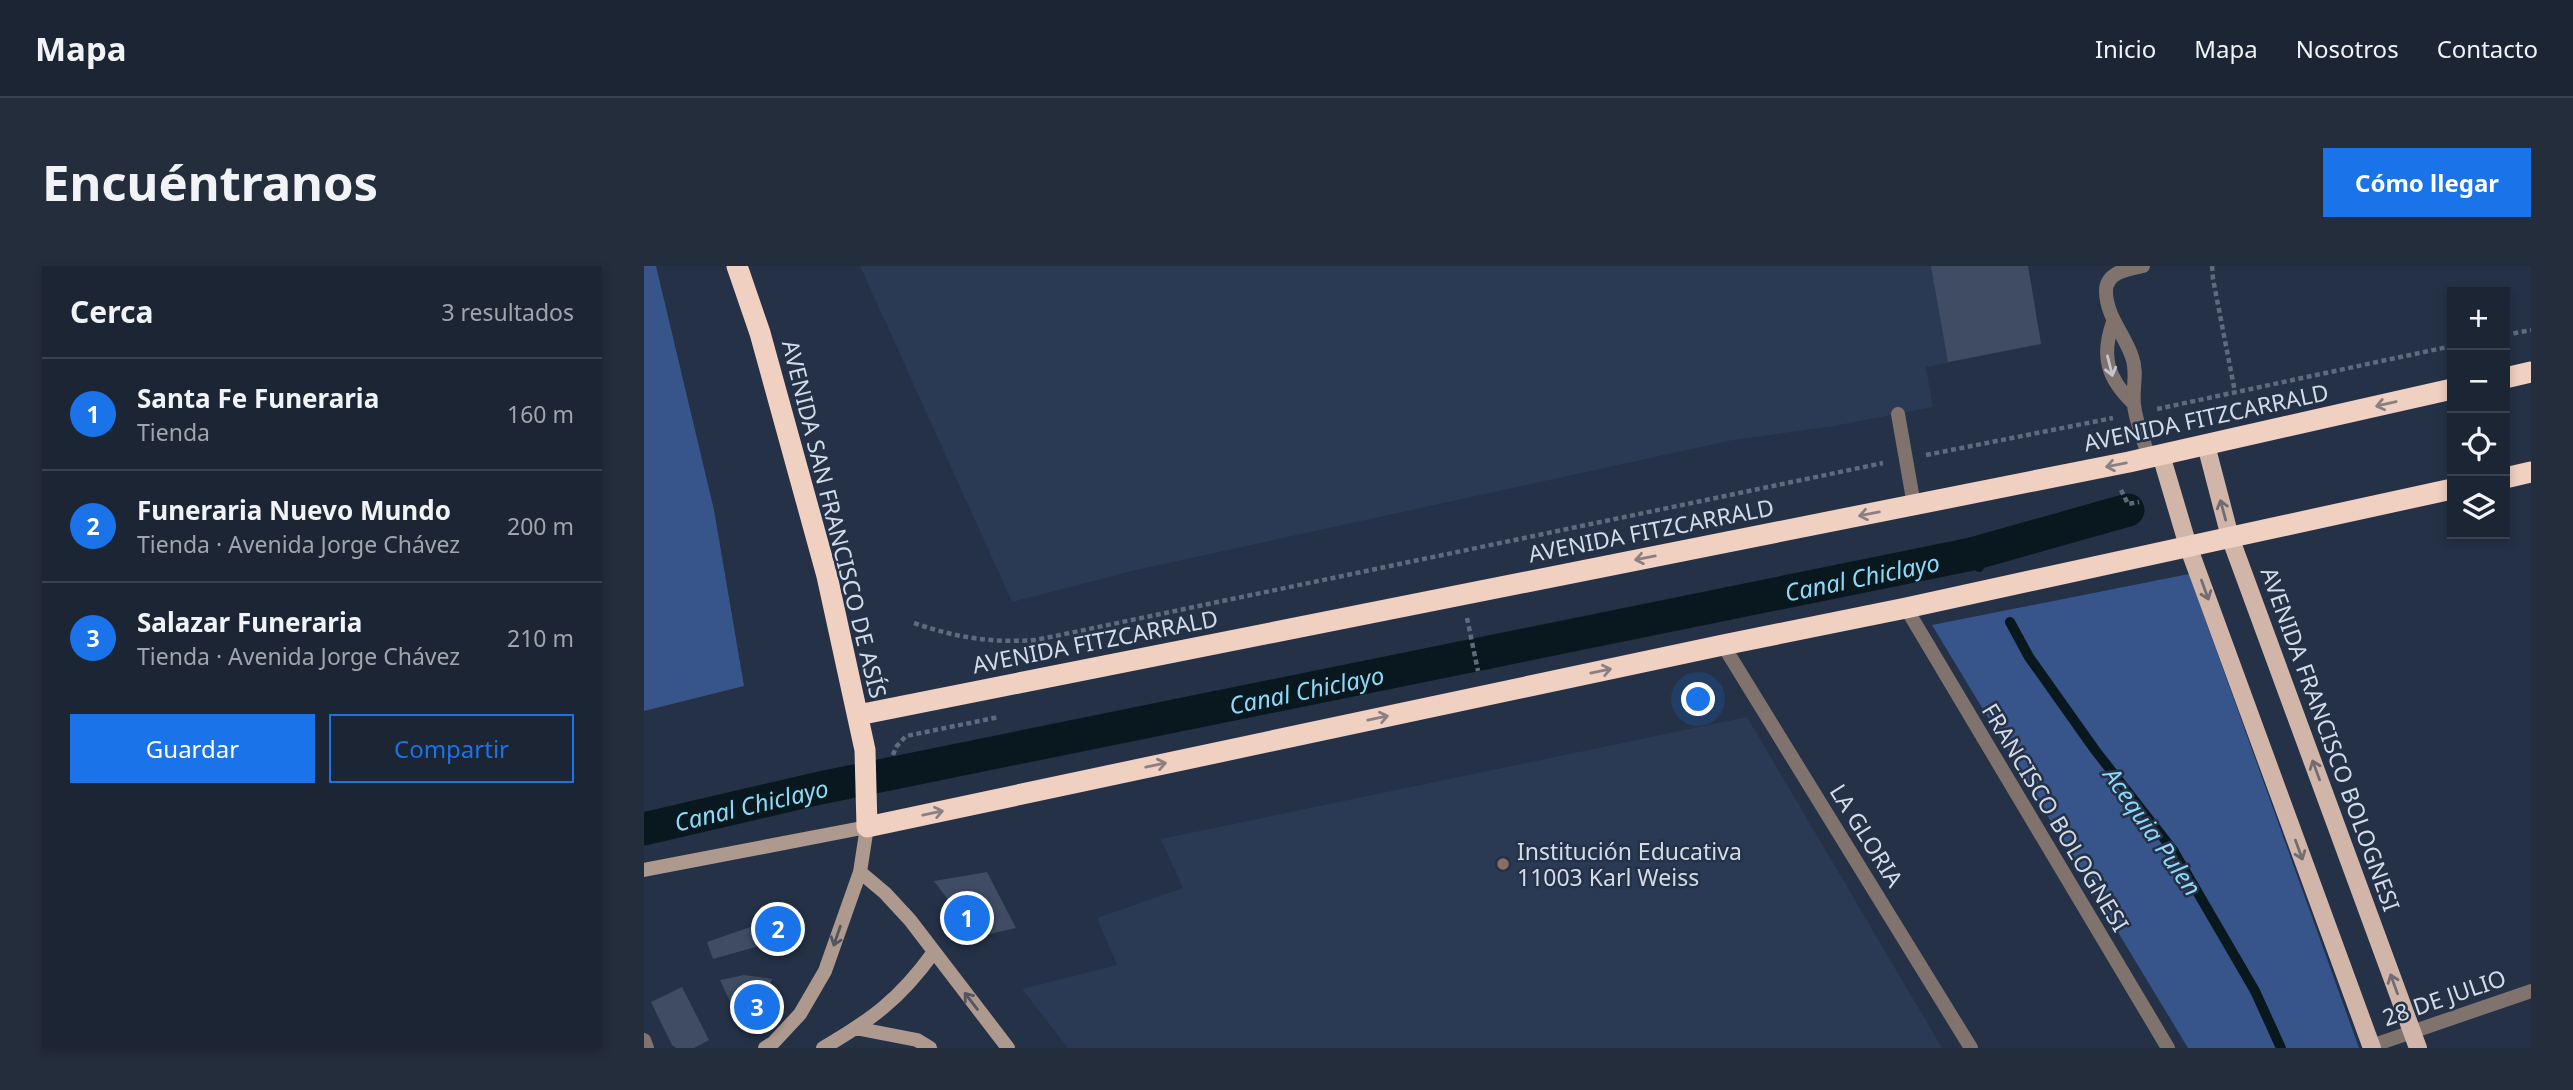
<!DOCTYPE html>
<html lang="es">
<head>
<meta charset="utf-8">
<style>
	body { margin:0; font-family:"Noto Sans",sans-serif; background:#242d3c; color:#f1f3f6 }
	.controls { position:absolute; right:21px; top:21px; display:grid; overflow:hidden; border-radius:0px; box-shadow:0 4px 10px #0003 }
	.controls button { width:63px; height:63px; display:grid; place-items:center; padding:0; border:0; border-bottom:2px solid #39424f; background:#1b2534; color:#f1f3f6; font:35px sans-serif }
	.you { position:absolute; left:1055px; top:434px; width:24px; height:24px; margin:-18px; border:5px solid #fff; border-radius:50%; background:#1a73e8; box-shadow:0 0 0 10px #1a73e833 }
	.badge { display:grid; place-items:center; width:46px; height:46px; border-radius:50%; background:#1a73e8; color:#fff; font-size:23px; font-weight:700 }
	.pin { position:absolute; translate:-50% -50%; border:4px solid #fff; box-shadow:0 2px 7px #0006 }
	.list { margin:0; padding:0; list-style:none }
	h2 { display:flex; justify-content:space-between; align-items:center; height:91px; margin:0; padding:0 28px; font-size:30px }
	h2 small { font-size:23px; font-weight:400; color:#a0a5ac }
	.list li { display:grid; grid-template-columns:46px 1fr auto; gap:21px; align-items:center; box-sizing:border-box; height:112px; padding:0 28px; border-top:2px solid #39424f }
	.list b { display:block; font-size:26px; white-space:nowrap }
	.list p { margin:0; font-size:23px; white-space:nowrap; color:#a0a5ac }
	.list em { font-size:23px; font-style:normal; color:#a0a5ac }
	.actions { display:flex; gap:14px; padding:21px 28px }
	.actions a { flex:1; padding:16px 0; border:2px solid #1a73e8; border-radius:0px; text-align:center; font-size:24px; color:#1a73e8 }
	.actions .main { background:#1a73e8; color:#fff }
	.icon { flex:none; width:38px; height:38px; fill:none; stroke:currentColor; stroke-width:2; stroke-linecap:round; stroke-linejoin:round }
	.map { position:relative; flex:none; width:1887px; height:782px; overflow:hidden; border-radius:0px }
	header { display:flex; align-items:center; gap:42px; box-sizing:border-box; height:98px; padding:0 35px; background:#1b2534; border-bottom:2px solid #39424f }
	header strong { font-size:33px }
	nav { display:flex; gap:38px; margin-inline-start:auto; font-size:24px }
	.intro { display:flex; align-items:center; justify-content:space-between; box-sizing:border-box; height:168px; padding:0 42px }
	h1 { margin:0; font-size:49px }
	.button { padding:18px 32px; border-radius:0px; background:#1a73e8; color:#fff; font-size:24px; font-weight:700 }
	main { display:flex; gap:42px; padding:0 42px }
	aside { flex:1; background:#1b2534; border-radius:0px; box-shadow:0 4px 10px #0003 }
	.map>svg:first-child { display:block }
	.built { fill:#2a3a55 }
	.green { fill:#37558a }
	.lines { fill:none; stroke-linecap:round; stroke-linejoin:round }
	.stream { stroke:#09181e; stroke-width:10 }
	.canal { stroke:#09181e; stroke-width:33 }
	.building { fill:#3f4c63 }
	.path { stroke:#5f6a7d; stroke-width:4.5; stroke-dasharray:5 3.5; stroke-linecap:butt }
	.lane { stroke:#80736d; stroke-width:14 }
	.street { stroke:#80736d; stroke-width:14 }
	.secondary { stroke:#ad998e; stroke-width:14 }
	.primary { stroke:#d0b5a8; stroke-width:18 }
	.highway { stroke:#f0d0c0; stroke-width:21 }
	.oneway { stroke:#c2c6d0 }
	.oneway2 { stroke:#8a8083 }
	.oneway3 { stroke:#716c72 }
	.oneway4 { stroke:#54555f }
	.education-dot { fill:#8d6e63; stroke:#243146; stroke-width:2.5 }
	.labels { text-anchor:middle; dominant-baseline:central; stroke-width:5; stroke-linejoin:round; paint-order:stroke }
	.street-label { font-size:23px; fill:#d3dbe9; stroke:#243146 }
	.poi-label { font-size:23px; fill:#d3dbe9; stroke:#243146; text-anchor:start }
	.water-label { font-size:24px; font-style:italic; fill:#8ddaf8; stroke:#243146 }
</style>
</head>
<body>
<header>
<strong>Mapa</strong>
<nav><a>Inicio</a><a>Mapa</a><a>Nosotros</a><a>Contacto</a></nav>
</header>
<div class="intro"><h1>Encuéntranos</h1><a class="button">Cómo llegar</a></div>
<main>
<aside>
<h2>Cerca<small>3 resultados</small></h2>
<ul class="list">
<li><span class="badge">1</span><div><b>Santa Fe Funeraria</b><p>Tienda</p></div><em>160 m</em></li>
<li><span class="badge">2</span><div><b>Funeraria Nuevo Mundo</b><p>Tienda · Avenida Jorge Chávez</p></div><em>200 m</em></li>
<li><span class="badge">3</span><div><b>Salazar Funeraria</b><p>Tienda · Avenida Jorge Chávez</p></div><em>210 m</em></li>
</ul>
<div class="actions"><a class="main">Guardar</a><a>Compartir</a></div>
</aside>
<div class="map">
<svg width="1887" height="782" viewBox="0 0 1887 782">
	<rect width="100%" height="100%" fill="#243146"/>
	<path class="built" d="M 216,0 L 1384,0 L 1397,78 L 1282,101 L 1289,141 L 1190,160 L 1089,174 L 492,304 L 368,336 Z
		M 1103,451 L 1298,782 L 424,782 L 378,723 L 473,699 L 453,652 L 539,622 L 517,573 Z"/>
	<path class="green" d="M 0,0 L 12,0 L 70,244 L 100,420 L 0,445 Z
		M 1545,308 L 1715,782 L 1544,782 L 1288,359 Z"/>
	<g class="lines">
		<path class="stream" d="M 1328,288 L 1335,301
			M 1366,356 L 1385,391 L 1451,484 L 1529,584 L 1611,725 L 1637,782"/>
		<path class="canal" id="s1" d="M 0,563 L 176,522 L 1328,288 L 1484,244"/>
	</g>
	<path class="building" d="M 1287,0 L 1384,0 L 1397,78 L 1304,96 Z
		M 343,606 L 372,662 L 332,671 L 290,615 Z
		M 141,649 L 136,674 L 69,693 L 63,676 Z
		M 100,709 L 128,713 L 116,748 L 97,759 L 76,714 Z
		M 38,721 L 65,774 L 50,782 L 32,782 L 28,779 L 7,736 Z"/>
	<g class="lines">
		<path class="path" d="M 1568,0 L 1569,13 L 1591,126
			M 1861,69 L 1887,64
			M 1513,143 L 1808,80
			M 1282,189 L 1469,152
			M 1477,224 L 1484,238 L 1495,236
			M 823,352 L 834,405
			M 270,357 C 313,372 348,377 392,374 L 1239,197
			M 249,489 L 252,481 L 262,470 L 355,451"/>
		<path class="lane" d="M 1499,0 C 1484,3 1462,6 1462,25 C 1462,50 1481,69 1488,91 C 1494,107 1488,123 1490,139 C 1492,157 1500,175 1505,192
			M 1469,56 C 1457,90 1463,112 1489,137
			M 1254,148 L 1270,239"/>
		<path class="street" d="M 1262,342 L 1524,782
			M 1079,379 L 1327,782
			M 0,774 L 3,782
			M 1727,780 L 1887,725"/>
		<path class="secondary" d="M 0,604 L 223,561 L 216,606 L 181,705 L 156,748 L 129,777 L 121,782
			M 216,606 L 241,627 L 266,654 L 364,782
			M 211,762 L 273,774 L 286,782
			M 179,782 C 227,754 256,733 289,687"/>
		<path class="primary" d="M 1562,179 L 1586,271 L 1774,782
			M 1517,189 L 1544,280 L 1728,782"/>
		<path class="highway" d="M 93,0 L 116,67 L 183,310 L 221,484 L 223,561 L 1079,379 L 1262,342 L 1808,223
			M 1861,112 L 1887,106
			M 1861,212 L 1887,206
			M 214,449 L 1485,196 L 1808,123"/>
	</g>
	<defs><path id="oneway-shaft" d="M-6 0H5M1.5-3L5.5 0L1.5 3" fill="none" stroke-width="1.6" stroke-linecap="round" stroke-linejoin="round" transform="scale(1.75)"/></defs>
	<use class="oneway" href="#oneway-shaft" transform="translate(1466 100) rotate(76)"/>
	<g class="oneway2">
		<use href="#oneway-shaft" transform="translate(1742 138) rotate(167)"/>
		<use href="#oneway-shaft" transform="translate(1472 199) rotate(169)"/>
		<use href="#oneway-shaft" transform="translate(1225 248) rotate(169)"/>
		<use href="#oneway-shaft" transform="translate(1001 292) rotate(169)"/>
		<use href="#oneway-shaft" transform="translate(957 405) rotate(-12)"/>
		<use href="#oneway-shaft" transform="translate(734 452) rotate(-12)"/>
		<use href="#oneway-shaft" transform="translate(512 499) rotate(-12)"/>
		<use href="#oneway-shaft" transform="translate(289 547) rotate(-12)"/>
	</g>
	<g class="oneway3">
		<use href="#oneway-shaft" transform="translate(1579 244) rotate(-105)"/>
		<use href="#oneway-shaft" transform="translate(1561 324) rotate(70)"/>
		<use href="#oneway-shaft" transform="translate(1672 504) rotate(-110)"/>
		<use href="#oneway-shaft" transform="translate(1655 584) rotate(70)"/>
		<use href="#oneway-shaft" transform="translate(1750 718) rotate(-110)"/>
	</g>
	<g class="oneway4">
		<use href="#oneway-shaft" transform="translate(193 670) rotate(109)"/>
		<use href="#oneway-shaft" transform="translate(327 735) rotate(-128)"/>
	</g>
	<circle class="education-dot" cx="859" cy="598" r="7"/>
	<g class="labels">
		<g class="street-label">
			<text transform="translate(1562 151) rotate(-12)">AVENIDA FITZCARRALD</text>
			<text transform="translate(191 253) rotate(76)">AVENIDA SAN FRANCISCO DE ASÍS</text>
			<text transform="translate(1007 264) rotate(-11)">AVENIDA FITZCARRALD</text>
			<text transform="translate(451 375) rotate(-11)">AVENIDA FITZCARRALD</text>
			<text transform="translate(1687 473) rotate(70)">AVENIDA FRANCISCO BOLOGNESI</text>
			<text transform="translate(1412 551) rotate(59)">FRANCISCO BOLOGNESI</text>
			<text transform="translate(1223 569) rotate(58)">LA GLORIA</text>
			<text transform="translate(1800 731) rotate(-19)">28 DE JULIO</text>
		</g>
		<g class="poi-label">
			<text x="873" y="585">Institución Educativa<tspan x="873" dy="26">11003 Karl Weiss</tspan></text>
		</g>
		<g class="water-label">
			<text stroke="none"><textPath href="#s1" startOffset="1244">Canal Chiclayo</textPath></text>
			<text stroke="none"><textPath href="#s1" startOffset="677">Canal Chiclayo</textPath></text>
			<text stroke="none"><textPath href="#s1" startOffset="110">Canal Chiclayo</textPath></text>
			<text transform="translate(1509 565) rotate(55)">Acequia Pulen</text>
		</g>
	</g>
</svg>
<div class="controls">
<button>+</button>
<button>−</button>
<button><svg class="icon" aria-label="locate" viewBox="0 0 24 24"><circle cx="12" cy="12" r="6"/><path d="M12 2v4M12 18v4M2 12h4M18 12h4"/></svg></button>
<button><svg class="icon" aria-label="layers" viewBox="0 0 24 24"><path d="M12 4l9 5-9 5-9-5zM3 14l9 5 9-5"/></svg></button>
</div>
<div class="you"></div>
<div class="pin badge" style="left:323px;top:652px">1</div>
<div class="pin badge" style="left:134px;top:663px">2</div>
<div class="pin badge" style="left:113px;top:741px">3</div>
</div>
</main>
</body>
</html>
